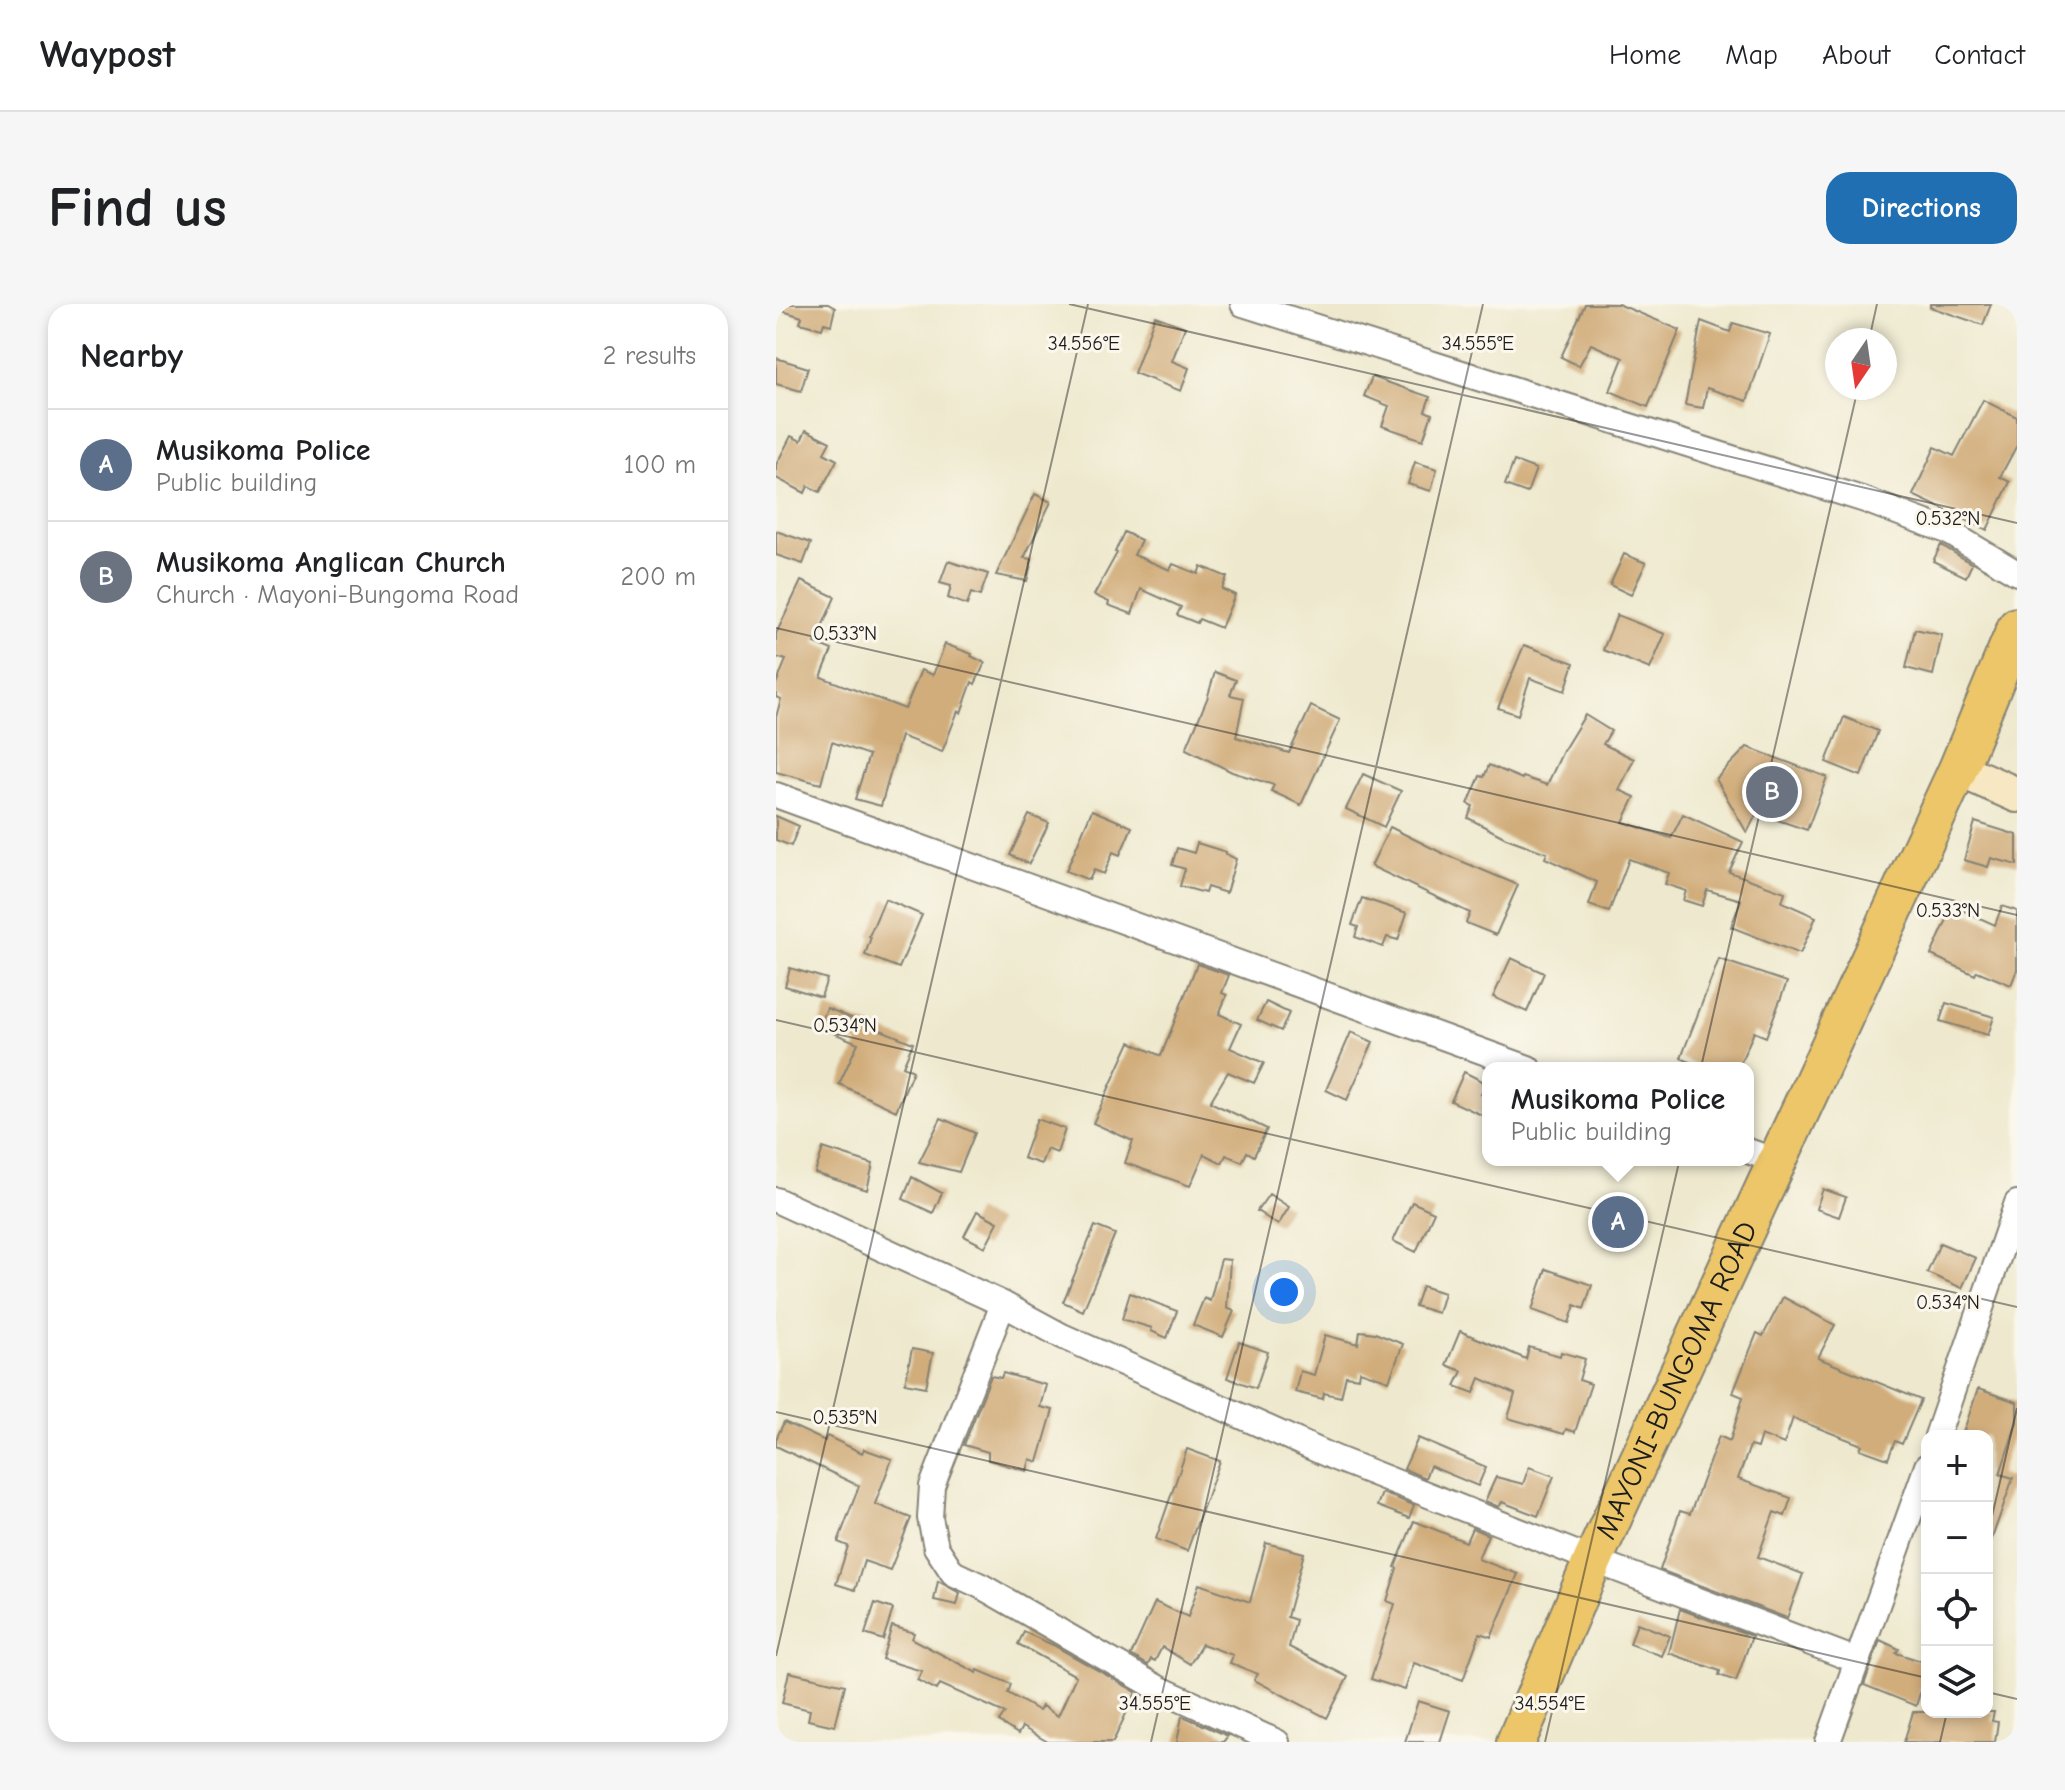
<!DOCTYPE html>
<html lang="en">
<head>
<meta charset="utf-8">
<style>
	body { margin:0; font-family:"Comic Neue",sans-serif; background:#f6f6f6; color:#202124 }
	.controls { position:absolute; right:24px; bottom:24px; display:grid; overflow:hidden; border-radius:16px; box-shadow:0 4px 12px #0003 }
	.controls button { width:72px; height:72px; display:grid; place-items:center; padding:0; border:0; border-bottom:2px solid #e0e0e0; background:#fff; color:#202124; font:40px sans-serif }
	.compass { position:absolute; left:1049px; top:24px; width:72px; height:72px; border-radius:50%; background:#fff; box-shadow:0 4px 12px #0003; rotate:193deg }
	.you { position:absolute; left:508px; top:988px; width:28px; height:28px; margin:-20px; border:6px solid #fff; border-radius:50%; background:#1a73e8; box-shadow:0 0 0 12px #1a73e833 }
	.badge { display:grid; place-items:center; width:52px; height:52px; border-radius:50%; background:#1f6fb2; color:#fff; font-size:26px; font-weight:700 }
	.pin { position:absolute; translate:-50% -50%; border:4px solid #fff; box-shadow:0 2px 8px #0006 }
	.popup { position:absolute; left:706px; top:758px; width:272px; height:104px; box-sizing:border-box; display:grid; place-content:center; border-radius:16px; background:#fff; filter:drop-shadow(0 2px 6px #0005); font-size:26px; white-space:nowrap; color:#757577 }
	.popup b { font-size:30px; color:#202124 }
	.popup::after { content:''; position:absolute; left:50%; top:100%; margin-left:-16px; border:16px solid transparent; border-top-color:#fff }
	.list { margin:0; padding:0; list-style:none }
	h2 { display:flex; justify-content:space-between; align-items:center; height:104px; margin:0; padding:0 32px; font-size:34px }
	h2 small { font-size:26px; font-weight:400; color:#757577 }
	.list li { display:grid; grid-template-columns:52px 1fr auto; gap:24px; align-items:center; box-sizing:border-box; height:112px; padding:0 32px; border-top:2px solid #e0e0e0 }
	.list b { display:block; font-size:30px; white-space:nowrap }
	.list p { margin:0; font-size:26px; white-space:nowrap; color:#757577 }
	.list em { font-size:26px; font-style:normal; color:#757577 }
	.icon { flex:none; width:44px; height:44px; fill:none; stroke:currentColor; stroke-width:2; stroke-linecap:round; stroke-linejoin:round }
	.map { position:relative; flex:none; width:1241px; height:1438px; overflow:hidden; border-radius:24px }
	header { display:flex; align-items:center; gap:48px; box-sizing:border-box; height:112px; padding:0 40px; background:#fff; border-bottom:2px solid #e0e0e0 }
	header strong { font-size:38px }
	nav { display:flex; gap:44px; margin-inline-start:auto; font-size:28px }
	.intro { display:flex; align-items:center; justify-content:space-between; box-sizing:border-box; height:192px; padding:0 48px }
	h1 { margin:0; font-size:56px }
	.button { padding:20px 36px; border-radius:24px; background:#1f6fb2; color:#fff; font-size:28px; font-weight:700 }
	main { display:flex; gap:48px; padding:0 48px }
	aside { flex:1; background:#fff; border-radius:24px; box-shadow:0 4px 12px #0003 }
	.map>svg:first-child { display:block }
	.building { fill:#d1ad7c }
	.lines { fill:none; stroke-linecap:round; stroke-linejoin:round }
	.street-casing { stroke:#858275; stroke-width:28 }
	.secondary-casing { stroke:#858275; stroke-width:38 }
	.primary-casing { stroke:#858275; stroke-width:42 }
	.street { stroke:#fff; stroke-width:24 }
	.secondary { stroke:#f7e8c3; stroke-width:34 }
	.primary { stroke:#ecc669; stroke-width:38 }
	.ticks { fill:none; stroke:#1c1c1c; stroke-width:2; stroke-opacity:0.45 }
	.labels { text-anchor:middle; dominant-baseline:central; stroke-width:6; stroke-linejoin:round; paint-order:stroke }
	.street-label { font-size:30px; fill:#1c1c1c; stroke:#fbf7ec }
	.ticks-label { font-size:20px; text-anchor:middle; fill:#1c1c1c; stroke:#fbf7ec; stroke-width:6; stroke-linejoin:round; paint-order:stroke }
</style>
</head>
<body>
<header>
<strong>Waypost</strong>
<nav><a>Home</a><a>Map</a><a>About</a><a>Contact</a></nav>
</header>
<div class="intro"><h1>Find us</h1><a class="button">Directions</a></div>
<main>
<aside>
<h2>Nearby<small>2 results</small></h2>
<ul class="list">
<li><span class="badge" style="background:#5c6f8a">A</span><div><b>Musikoma Police</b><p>Public building</p></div><em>100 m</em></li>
<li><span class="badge" style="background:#6b7280">B</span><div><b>Musikoma Anglican Church</b><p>Church · Mayoni-Bungoma Road</p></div><em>200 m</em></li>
</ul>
</aside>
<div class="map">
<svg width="1241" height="1438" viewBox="0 0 1241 1438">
	<rect width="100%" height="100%" fill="#fbf7ec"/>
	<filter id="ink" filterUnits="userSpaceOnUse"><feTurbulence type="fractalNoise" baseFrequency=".0125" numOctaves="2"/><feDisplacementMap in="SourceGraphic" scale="16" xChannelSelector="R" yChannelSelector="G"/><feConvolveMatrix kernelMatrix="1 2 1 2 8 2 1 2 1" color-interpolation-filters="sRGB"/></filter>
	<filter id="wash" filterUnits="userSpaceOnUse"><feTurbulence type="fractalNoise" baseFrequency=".006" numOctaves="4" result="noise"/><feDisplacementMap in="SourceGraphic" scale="32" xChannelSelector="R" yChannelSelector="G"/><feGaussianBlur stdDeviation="1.8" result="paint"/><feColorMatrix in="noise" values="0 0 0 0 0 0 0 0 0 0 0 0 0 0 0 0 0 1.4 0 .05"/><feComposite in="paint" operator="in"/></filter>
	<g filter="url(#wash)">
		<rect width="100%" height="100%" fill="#eee9ce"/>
		<g id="blocks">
			<path class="building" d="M 0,0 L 52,0 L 59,4 L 55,21 L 48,19 L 46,25 L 24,19 L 26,13 L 0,5 Z
				M 809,0 L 842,0 L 904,26 L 872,103 L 834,87 L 847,54 L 815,40 L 803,62 L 785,53 Z
				M 1154,0 L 1215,0 L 1207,21 L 1154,3 Z
				M 379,12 L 409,23 L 396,57 L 413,64 L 405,87 L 358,69 Z
				M 925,17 L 954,28 L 957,19 L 994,30 L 971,97 L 931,84 L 927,104 L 909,101 Z
				M 0,54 L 32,64 L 25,87 L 0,80 Z
				M 596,73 L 654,93 L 649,107 L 656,110 L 647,136 L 606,122 L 613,102 L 588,92 Z
				M 1207,96 L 1241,113 L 1241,141 L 1224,173 L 1234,178 L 1211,226 L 1137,191 L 1159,143 L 1178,152 Z
				M 30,126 L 54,138 L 48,149 L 61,156 L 44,188 L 32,182 L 29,189 L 0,174 L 0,161 L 15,132 L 25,137 Z
				M 738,157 L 760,165 L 751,189 L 729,181 Z
				M 639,158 L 661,165 L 655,187 L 632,180 Z
				M 259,190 L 275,198 L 248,254 L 256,255 L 251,277 L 220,271 Z
				M 0,227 L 35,239 L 27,260 L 0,251 Z
				M 348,228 L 365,236 L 358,251 L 394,266 L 397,260 L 422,270 L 425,262 L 451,273 L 446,285 L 459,291 L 445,324 L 423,315 L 421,319 L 401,311 L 405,303 L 365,285 L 356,310 L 332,301 L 333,298 L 318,291 L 341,249 L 339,248 Z
				M 1165,241 L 1196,260 L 1190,273 L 1157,257 Z
				M 848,250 L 870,259 L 855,291 L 834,281 Z
				M 172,257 L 212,270 L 204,292 L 195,289 L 191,301 L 172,294 L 175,282 L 164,279 Z
				M 25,277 L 59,293 L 39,339 L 56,346 L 45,373 L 129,405 L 145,366 L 157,371 L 169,340 L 196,350 L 195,352 L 209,359 L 199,380 L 196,378 L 185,409 L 182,407 L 166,448 L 125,432 L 105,502 L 79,495 L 93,451 L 56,438 L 45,480 L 0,468 L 0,413 L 5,395 L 0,393 L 0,380 L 10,356 L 0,353 L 0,330 Z
				M 841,311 L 889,330 L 874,365 L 827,346 Z
				M 1139,325 L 1166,331 L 1157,371 L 1130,364 Z
				M 748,341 L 798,359 L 789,387 L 754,374 L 742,411 L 722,404 Z
				M 439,368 L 460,376 L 454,391 L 468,394 L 460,433 L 513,449 L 535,402 L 564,416 L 525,501 L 495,487 L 498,481 L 456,468 L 410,445 L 431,395 Z
				M 809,411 L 835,427 L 827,440 L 858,455 L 843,486 L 859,493 L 847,518 L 895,534 L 907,510 L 967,538 L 953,568 L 1009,588 L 1006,598 L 1040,613 L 1024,650 L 955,623 L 965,596 L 931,586 L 926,602 L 907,596 L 910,587 L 889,580 L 893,569 L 853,555 L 833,608 L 813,601 L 821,578 L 769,554 L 771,549 L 730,534 L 692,514 L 697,502 L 692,500 L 704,472 L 708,473 L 713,461 L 746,475 L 747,473 L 771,481 L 787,447 Z
				M 1068,413 L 1102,427 L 1085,472 L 1050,458 Z
				M 971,443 L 1051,473 L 1031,526 L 981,509 L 971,529 L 940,475 Z
				M 587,470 L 625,487 L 608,523 L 570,505 Z
				M 316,506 L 356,523 L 344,551 L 337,548 L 328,570 L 318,566 L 313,576 L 290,567 Z
				M 253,511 L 273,519 L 253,560 L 234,551 Z
				M 0,512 L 23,522 L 15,542 L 0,536 Z
				M 1199,518 L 1241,531 L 1241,561 L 1215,554 L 1212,563 L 1188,556 Z
				M 614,523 L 666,549 L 742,581 L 720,631 L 690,619 L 694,609 L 595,562 Z
				M 421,539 L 450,548 L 450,550 L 460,555 L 450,589 L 431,583 L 429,589 L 404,582 L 409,565 L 396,561 L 401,544 L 418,549 Z
				M 586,594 L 631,609 L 622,636 L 611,633 L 607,643 L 579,633 L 582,623 L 576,621 Z
				M 109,595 L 146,611 L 123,664 L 89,651 L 95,633 L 93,632 Z
				M 1177,602 L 1219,621 L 1226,602 L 1241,607 L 1241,666 L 1235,681 L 1201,667 L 1199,671 L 1155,651 Z
				M 735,654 L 768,669 L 751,708 L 717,693 Z
				M 943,655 L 1011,678 L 990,733 L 978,728 L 962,764 L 926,764 L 905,754 Z
				M 421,660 L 453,671 L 446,689 L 451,691 L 443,710 L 465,720 L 454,744 L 488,759 L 478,779 L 452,768 L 434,798 L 491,825 L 478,852 L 471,848 L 466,858 L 450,851 L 446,859 L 428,850 L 414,882 L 349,859 L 357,837 L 317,819 L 354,738 L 385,752 Z
				M 14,664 L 51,675 L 45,693 L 9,682 Z
				M 490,698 L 513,709 L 505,727 L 481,716 Z
				M 1170,699 L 1218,713 L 1212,731 L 1164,717 Z
				M 51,704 L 137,739 L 127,762 L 137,767 L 120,807 L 63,780 L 82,739 L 43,723 Z
				M 575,728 L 597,738 L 571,796 L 550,786 Z
				M 688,768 L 710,779 L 705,790 L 712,794 L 712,814 L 675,797 Z
				M 165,814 L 199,829 L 183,868 L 143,858 Z
				M 261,815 L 289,825 L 281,849 L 271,845 L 265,860 L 247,854 Z
				M 47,844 L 97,860 L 91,886 L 39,869 Z
				M 136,873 L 166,889 L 157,909 L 127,895 Z
				M 1047,885 L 1070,893 L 1063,913 L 1040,905 Z
				M 493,890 L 513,903 L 502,921 L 481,907 Z
				M 636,898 L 658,908 L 640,948 L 617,937 Z
				M 201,907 L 222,918 L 209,943 L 188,932 Z
				M 319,922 L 339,930 L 307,1007 L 287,998 Z
				M 1164,939 L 1200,954 L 1186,984 L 1151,969 Z
				M 445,955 L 454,956 L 451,1004 L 458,1007 L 447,1033 L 417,1021 L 428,994 L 434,997 Z
				M 770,965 L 816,981 L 808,1005 L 799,1001 L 793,1019 L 756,1006 Z
				M 646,982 L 668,989 L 662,1009 L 639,1002 Z
				M 354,989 L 401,1007 L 391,1034 L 375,1027 L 376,1024 L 346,1015 Z
				M 1007,993 L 1059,1021 L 1042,1054 L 1145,1096 L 1126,1140 L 1119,1137 L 1112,1155 L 1084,1145 L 1086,1141 L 1017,1114 L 1008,1140 L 985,1131 L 981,1144 L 974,1142 L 962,1175 L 1015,1194 L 1009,1212 L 998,1208 L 982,1253 L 1027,1270 L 1011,1314 L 884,1266 L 904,1207 L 914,1210 L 943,1132 L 954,1137 L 967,1093 L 957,1089 L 981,1029 L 987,1032 Z
				M 584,1027 L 599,1029 L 627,1040 L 613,1077 L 584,1067 L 583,1074 L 570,1072 L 565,1093 L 548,1089 L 547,1095 L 519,1088 L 524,1067 L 538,1071 L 549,1031 L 582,1040 Z
				M 684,1027 L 750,1055 L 753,1043 L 784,1052 L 785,1048 L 809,1055 L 803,1076 L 815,1080 L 799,1128 L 790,1125 L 788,1130 L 732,1114 L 739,1090 L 704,1074 L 698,1089 L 679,1082 L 686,1067 L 670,1061 Z
				M 463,1038 L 492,1048 L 480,1084 L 451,1074 Z
				M 136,1045 L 157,1049 L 150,1083 L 129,1079 Z
				M 227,1069 L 270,1081 L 264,1103 L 277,1106 L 262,1158 L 254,1155 L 251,1167 L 212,1156 L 212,1148 L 188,1141 L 215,1072 L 225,1074 Z
				M 1202,1085 L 1241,1098 L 1241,1118 L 1224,1170 L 1237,1174 L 1214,1240 L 1211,1240 L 1211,1132 L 1186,1132 Z
				M 8,1118 L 49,1137 L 51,1132 L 86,1149 L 88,1145 L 116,1155 L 99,1200 L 135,1214 L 114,1266 L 88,1257 L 79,1286 L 60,1280 L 72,1242 L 62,1238 L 83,1182 L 0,1142 L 0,1135 Z
				M 642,1134 L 710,1163 L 702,1182 L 654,1162 L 649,1174 L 628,1165 Z
				M 411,1145 L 444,1157 L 411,1247 L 380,1235 Z
				M 753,1163 L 778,1172 L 762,1212 L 726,1198 L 723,1203 L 709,1197 L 720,1173 L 747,1180 Z
				M 606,1189 L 638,1201 L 633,1214 L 601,1202 Z
				M 638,1217 L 690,1238 L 696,1224 L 712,1231 L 702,1255 L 742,1270 L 715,1333 L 704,1329 L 687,1376 L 638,1359 L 629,1386 L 595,1375 L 619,1300 L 611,1297 L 621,1264 L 619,1263 Z
				M 490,1239 L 528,1249 L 511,1313 L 520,1316 L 513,1343 L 572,1373 L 551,1414 L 478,1376 L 482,1370 L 454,1359 L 457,1351 L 426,1340 L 414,1360 L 386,1343 L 379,1357 L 375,1355 L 372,1361 L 355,1351 L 379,1298 L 412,1313 L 423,1280 L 474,1298 Z
				M 162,1277 L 184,1289 L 181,1301 L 158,1296 Z
				M 99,1299 L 117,1305 L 107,1336 L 89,1330 Z
				M 904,1305 L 976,1332 L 960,1377 L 943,1371 L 944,1367 L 893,1349 Z
				M 861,1319 L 894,1332 L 886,1352 L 854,1340 Z
				M 116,1322 L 138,1329 L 136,1335 L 201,1369 L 202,1366 L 235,1380 L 232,1389 L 263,1407 L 266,1402 L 282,1412 L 300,1372 L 242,1340 L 248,1328 L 277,1341 L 360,1388 L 337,1438 L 272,1438 L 246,1423 L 242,1430 L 223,1418 L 229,1409 L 164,1380 L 161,1386 L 141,1376 L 146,1367 L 106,1355 Z
				M 1104,1336 L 1123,1345 L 1120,1349 L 1151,1359 L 1151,1367 L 1140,1402 L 1088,1381 Z
				M 13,1368 L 69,1381 L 59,1422 L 32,1416 L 34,1406 L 6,1399 Z
				M 642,1397 L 674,1407 L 664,1438 L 629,1438 Z
				M 1137,1408 L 1218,1408 L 1216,1417 L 1222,1418 L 1219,1438 L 1128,1438 Z
				M 406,1412 L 409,1413 L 452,1432 L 447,1438 L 401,1438 Z"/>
		</g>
	</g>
	<g filter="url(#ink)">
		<use href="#blocks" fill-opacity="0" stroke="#858275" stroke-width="2"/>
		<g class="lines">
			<defs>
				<path id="street" d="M 467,0 L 1089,196 L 1171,227 L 1241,269
					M 0,491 L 752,764
					M 972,847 L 1000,857
					M 0,896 L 227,1000 L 286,1032 L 559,1154 L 817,1256 L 1082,1357
					M 227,1000 L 156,1182 L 154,1214 L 160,1243 L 177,1269 L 205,1282 L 382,1384 L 501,1438
					M 1161,1132 L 1241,899
					M 1052,1438 L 1151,1162"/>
				<path id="secondary" d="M 1182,465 L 1241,491"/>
				<g id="primary">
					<path id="s1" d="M 740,1438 L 817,1256 L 1182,465 L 1241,323"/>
				</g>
			</defs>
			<use href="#street" class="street-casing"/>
			<use href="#secondary" class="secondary-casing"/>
			<use href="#primary" class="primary-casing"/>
			<use href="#street" class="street"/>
			<use href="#secondary" class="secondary"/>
			<use href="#primary" class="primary"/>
		</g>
	</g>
	<path class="ticks" d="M 293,0 L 1241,219M 1093,36 L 1101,0M 0,324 L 1241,611M 0,716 L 1241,1003M 0,1108 L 1151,1374M 1211,1234 L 1241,1104M 0,1352 L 312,0M 1211,1388 L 1241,1395M 375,1438 L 707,0M 769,1438 L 1082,84M 1164,1438 L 1171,1408"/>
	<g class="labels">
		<g class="street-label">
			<text stroke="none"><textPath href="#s1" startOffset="396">MAYONI-BUNGOMA ROAD</textPath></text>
		</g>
	</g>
	<g class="ticks-label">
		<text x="308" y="46">34.556°E</text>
		<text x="702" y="46">34.555°E</text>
		<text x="1172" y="221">0.532°N</text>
		<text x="69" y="336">0.533°N</text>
		<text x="1172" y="613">0.533°N</text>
		<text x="69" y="728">0.534°N</text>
		<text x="1172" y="1005">0.534°N</text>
		<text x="69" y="1120">0.535°N</text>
		<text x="379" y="1406">34.555°E</text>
		<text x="774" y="1406">34.554°E</text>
	</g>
</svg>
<div class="controls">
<button>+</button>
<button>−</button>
<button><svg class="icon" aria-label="locate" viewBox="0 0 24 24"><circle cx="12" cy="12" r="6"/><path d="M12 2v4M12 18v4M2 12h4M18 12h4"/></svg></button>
<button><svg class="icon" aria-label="layers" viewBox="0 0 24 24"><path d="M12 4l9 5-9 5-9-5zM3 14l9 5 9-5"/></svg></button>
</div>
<svg class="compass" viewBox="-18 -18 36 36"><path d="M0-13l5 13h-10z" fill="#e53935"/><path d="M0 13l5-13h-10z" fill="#757577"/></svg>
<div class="you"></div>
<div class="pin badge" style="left:842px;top:918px;background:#5c6f8a">A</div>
<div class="popup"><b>Musikoma Police</b>Public building</div>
<div class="pin badge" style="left:996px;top:488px;background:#6b7280">B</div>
</div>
</main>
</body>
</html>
